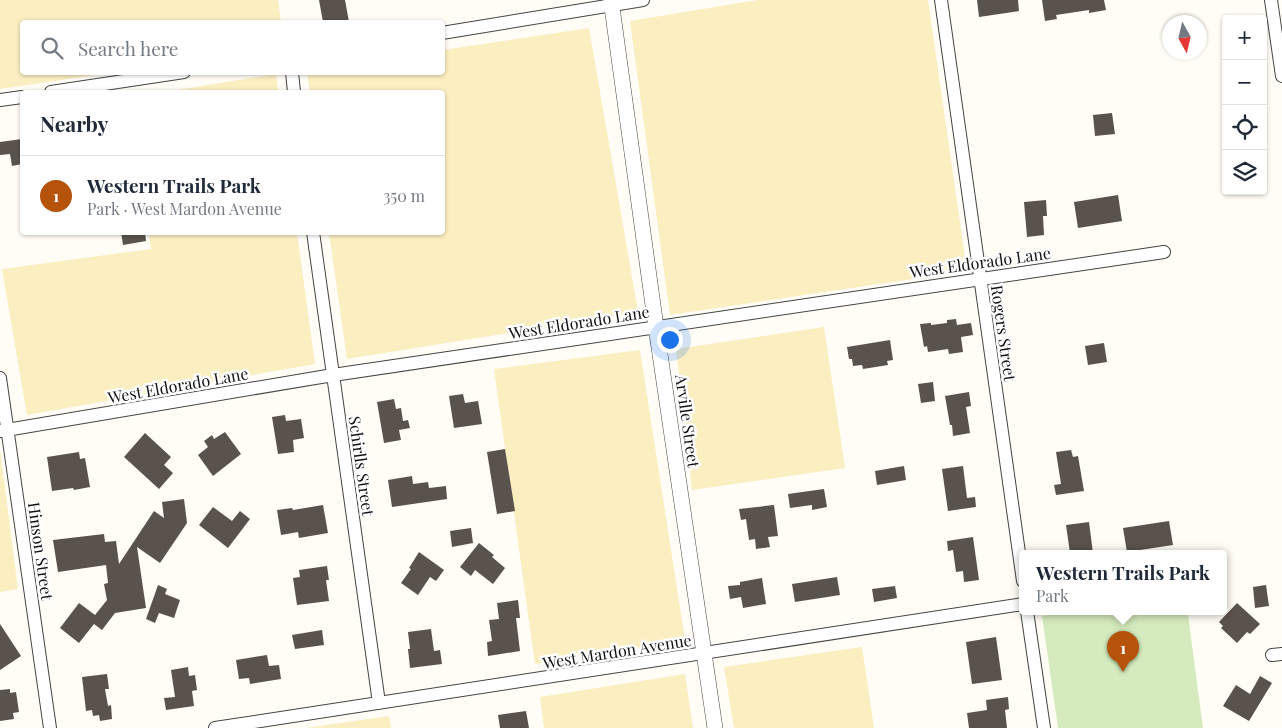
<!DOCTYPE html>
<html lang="en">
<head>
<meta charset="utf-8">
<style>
	body { margin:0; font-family:"Playfair Display",serif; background:#f2f2f3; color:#1f2937 }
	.controls { position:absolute; right:15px; top:15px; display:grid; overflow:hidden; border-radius:5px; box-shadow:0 1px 4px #0004 }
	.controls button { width:45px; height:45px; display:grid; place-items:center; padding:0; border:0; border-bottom:1px solid #e0e1e3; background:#fff; color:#1f2937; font:25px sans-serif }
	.compass { position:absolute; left:1162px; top:15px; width:45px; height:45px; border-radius:50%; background:#fff; box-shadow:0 1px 4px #0004; rotate:172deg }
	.you { position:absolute; left:669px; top:339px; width:18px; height:18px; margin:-12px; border:4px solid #fff; border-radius:50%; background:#1a73e8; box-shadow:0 0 0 8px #1a73e833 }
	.badge { display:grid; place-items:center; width:32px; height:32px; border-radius:50%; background:#b45309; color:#fff; font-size:16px; font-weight:700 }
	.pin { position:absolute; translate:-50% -41px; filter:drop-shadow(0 1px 2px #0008) }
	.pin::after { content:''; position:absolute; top:26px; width:18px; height:15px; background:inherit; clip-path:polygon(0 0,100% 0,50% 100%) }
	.popup { position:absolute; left:1019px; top:550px; width:208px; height:65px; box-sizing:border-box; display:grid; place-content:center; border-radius:5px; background:#fff; filter:drop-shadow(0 1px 4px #0005); font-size:16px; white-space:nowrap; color:#747a83 }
	.popup b { font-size:19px; color:#1f2937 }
	.popup::after { content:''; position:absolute; left:50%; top:100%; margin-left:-10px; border:10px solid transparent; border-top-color:#fff }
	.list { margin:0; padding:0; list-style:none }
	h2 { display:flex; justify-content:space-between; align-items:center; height:65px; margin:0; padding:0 20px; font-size:21px }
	h2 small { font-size:16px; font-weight:400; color:#747a83 }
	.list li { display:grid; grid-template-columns:32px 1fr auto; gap:15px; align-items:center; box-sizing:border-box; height:80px; padding:0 20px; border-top:1px solid #e0e1e3 }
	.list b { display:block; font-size:19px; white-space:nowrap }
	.list p { margin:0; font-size:16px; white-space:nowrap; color:#747a83 }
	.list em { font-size:16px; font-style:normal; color:#747a83 }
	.icon { flex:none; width:28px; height:28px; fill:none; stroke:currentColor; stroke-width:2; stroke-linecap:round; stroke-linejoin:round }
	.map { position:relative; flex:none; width:1282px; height:728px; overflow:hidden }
	.search { position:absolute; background:#fff; box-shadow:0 1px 4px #0004; left:20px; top:20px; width:425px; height:55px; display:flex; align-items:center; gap:12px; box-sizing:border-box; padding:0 18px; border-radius:5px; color:#747a83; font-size:19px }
	.panel { position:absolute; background:#fff; box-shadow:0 1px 4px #0004; left:20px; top:90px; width:425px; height:145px; border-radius:5px }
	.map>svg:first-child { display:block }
	.green { fill:#d5ebbd }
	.sand { fill:#fbeec1 }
	.building { fill:#5a524d }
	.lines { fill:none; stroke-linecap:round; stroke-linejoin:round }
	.minor-casing { stroke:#444; stroke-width:14 }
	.tertiary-casing { stroke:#444; stroke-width:16 }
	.minor { stroke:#fff; stroke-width:12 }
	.tertiary { stroke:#fff; stroke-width:15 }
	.labels { text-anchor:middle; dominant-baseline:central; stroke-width:5; stroke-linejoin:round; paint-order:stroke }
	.street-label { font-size:16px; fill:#111; stroke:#fff }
</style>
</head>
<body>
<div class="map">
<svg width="1282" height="728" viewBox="0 0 1282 728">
	<rect width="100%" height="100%" fill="#fffdf5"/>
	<path class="green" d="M 1071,611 L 1176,611 L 1188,615 L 1203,728 L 1058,728 L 1042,616 Z"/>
	<path class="sand" d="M 0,0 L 278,0 L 281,22 L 22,22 L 22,72 L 109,73 L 0,89 Z
		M 758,0 L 928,0 L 967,271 L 670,315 L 630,21 Z
		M 589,28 L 638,312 L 347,359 L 329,233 L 442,232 L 442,92 L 310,92 L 307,73 L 442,72 L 443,50 Z
		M 276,74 L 278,92 L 165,92 Z
		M 149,233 L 297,233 L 315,364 L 27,415 L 2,269 L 151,249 Z
		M 824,327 L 845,468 L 692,490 L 676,349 Z
		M 640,350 L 685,640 L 535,664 L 494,369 Z
		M 0,449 L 18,589 L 0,592 Z
		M 862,647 L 874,728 L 734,728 L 724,667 Z
		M 685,674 L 693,728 L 544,728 L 540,697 Z
		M 389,716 L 391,728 L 306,728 Z"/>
	<path class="building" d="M 319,0 L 345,0 L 349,22 L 323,22 Z
		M 977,0 L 1018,0 L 1019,11 L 979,17 Z
		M 1042,0 L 1104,0 L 1106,10 L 1089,13 L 1089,10 L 1056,15 L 1057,19 L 1045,21 Z
		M 1112,113 L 1115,134 L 1095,136 L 1093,115 Z
		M 22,139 L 22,164 L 12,166 L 10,154 L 0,155 L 0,142 Z
		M 1118,195 L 1122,221 L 1078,228 L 1074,202 Z
		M 1046,200 L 1047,216 L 1043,216 L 1044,235 L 1027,237 L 1024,202 Z
		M 121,232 L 145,232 L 146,241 L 123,245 Z
		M 956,319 L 957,325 L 971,323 L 973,335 L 961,337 L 963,352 L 949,354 L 948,349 L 928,352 L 927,346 L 924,347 L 920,324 L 931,323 L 931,325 L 947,323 L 947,320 Z
		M 890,340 L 893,360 L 887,361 L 888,365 L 863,369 L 862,365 L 853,366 L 852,359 L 849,359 L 847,347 Z
		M 1104,343 L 1107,362 L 1088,365 L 1085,346 Z
		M 933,382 L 935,401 L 921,403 L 918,384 Z
		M 969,392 L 971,406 L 966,407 L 970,433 L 953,436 L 952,425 L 950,425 L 945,396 Z
		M 463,394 L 465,403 L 478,401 L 482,424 L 454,428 L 449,396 Z
		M 394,399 L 396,409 L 401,408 L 403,421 L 408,420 L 410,428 L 399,430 L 401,440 L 384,443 L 377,402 Z
		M 285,415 L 286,421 L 301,419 L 304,438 L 293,440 L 294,452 L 278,454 L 272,417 Z
		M 225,432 L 241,454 L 213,476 L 198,455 L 208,447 L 204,441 L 212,435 L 214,439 Z
		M 145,433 L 171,457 L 164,465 L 173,473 L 159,489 L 124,457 Z
		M 505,449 L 515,511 L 497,514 L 487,452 Z
		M 1071,450 L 1073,457 L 1078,456 L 1084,491 L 1056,495 L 1054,485 L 1061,484 L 1056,452 Z
		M 79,452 L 80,459 L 85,458 L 90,487 L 74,490 L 73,488 L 52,491 L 47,457 Z
		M 904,466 L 906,480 L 877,485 L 875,471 Z
		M 963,466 L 967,498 L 975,497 L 976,507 L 948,511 L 942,469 Z
		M 412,476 L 413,484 L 428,482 L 429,488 L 446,486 L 447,499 L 392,507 L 388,480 Z
		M 824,489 L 827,507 L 812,510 L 812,505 L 790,508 L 788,494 Z
		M 184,499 L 187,523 L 160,563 L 137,547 L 146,608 L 115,613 L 102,630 L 94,624 L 79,643 L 60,628 L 79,603 L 95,615 L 107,600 L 104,584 L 108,583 L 106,565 L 58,572 L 53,540 L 104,534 L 105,542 L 116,541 L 119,564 L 154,511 L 164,518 L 162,502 Z
		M 323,505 L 328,533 L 299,538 L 298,532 L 281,535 L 277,510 L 292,508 L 293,510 Z
		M 774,505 L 778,536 L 768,537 L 770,547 L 756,549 L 755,539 L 749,540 L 746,519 L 741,520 L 739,509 Z
		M 213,507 L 232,521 L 240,511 L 250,519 L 228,548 L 199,525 Z
		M 1169,521 L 1173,545 L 1127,552 L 1123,528 Z
		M 1089,522 L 1093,553 L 1070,553 L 1066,525 Z
		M 471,528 L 473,543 L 452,547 L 450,531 Z
		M 973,537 L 979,580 L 964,582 L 963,571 L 956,572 L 953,550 L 948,551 L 947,541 Z
		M 479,543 L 494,555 L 492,557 L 505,568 L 493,584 L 475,570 L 471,576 L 460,567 Z
		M 419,552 L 444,570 L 436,581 L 430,577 L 418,595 L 401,583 L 411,569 L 409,568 Z
		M 327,566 L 329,580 L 326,580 L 329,601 L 297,605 L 293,578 L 300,577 L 299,570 Z
		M 837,577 L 840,595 L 795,602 L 792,584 Z
		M 762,578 L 766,604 L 743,608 L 741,597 L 730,599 L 728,586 L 740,585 L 740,582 Z
		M 158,585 L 167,589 L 165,594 L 180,600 L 174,618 L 159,613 L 155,623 L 146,619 Z
		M 1266,585 L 1269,606 L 1255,608 L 1253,587 Z
		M 895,586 L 897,598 L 874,602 L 872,589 Z
		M 518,600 L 520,618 L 516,618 L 520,651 L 488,656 L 487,642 L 492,641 L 489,620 L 499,619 L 497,603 Z
		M 1237,603 L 1260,624 L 1250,634 L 1247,632 L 1237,643 L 1221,628 L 1223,626 L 1219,622 Z
		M 0,624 L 21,656 L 0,670 Z
		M 431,629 L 434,651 L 440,650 L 442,664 L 410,668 L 408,649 L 410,649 L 408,632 Z
		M 322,630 L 324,645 L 295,649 L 292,635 Z
		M 996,637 L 1002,680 L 972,684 L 966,642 Z
		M 267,655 L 269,666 L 279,665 L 281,679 L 250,684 L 249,678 L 239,679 L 236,660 Z
		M 188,667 L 189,676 L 195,675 L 197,690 L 192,691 L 194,706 L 166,710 L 164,698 L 175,697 L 171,670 Z
		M 107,674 L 109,689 L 105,689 L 108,706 L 111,705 L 112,719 L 100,721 L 99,715 L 93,716 L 92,710 L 86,711 L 82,677 Z
		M 1260,676 L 1272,683 L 1249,721 L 1223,706 L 1236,685 L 1250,694 Z
		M 10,689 L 10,693 L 16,692 L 19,712 L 13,713 L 14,719 L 0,721 L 0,690 Z
		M 1008,697 L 1009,709 L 1005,710 L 1007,728 L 969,728 L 967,713 L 987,710 L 986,700 Z
		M 526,711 L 529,728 L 500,728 L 498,715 Z"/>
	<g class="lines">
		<defs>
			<path id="minor" d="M 941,0 L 1023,581
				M 1271,0 L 1282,76
				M 442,33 L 643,0
				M 292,72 L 294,92
				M 51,92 L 184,72
				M 0,100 L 22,97
				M 313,232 L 379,703
				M 0,378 L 50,728
				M 0,431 L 333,375 L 1164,252
				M 1027,611 L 1044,728
				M 1272,655 L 1282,654
				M 215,728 L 1023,604"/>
			<path id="tertiary" d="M 611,0 L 656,327 L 715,728"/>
		</defs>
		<use href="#minor" class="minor-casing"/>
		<use href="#tertiary" class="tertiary-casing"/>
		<use href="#minor" class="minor"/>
		<use href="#tertiary" class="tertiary"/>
	</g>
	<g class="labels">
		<g class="street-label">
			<text transform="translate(980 262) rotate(-8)">West Eldorado Lane</text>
			<text transform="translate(579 322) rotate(-9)">West Eldorado Lane</text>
			<text transform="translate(1004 333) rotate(82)">Rogers Street</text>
			<text transform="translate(178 385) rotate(-10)">West Eldorado Lane</text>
			<text transform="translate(688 421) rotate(82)">Arville Street</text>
			<text transform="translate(362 466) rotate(82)">Schirlls Street</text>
			<text transform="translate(41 551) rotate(82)">Hinson Street</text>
			<text transform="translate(617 651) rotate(-9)">West Mardon Avenue</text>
		</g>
	</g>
</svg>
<div class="controls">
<button>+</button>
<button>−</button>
<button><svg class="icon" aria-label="locate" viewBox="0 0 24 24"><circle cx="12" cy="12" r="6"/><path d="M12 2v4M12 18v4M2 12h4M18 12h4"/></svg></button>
<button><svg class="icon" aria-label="layers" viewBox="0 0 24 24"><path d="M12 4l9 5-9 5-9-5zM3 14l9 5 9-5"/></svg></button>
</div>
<svg class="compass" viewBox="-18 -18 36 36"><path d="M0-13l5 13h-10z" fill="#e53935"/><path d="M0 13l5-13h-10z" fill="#747a83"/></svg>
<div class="you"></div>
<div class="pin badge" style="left:1123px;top:672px">1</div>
<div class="popup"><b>Western Trails Park</b>Park</div>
<div class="search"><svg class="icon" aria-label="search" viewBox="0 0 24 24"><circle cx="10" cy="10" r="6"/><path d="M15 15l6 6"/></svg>Search here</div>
<section class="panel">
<h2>Nearby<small></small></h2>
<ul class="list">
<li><span class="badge">1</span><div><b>Western Trails Park</b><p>Park · West Mardon Avenue</p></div><em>350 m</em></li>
</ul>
</section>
</div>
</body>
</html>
